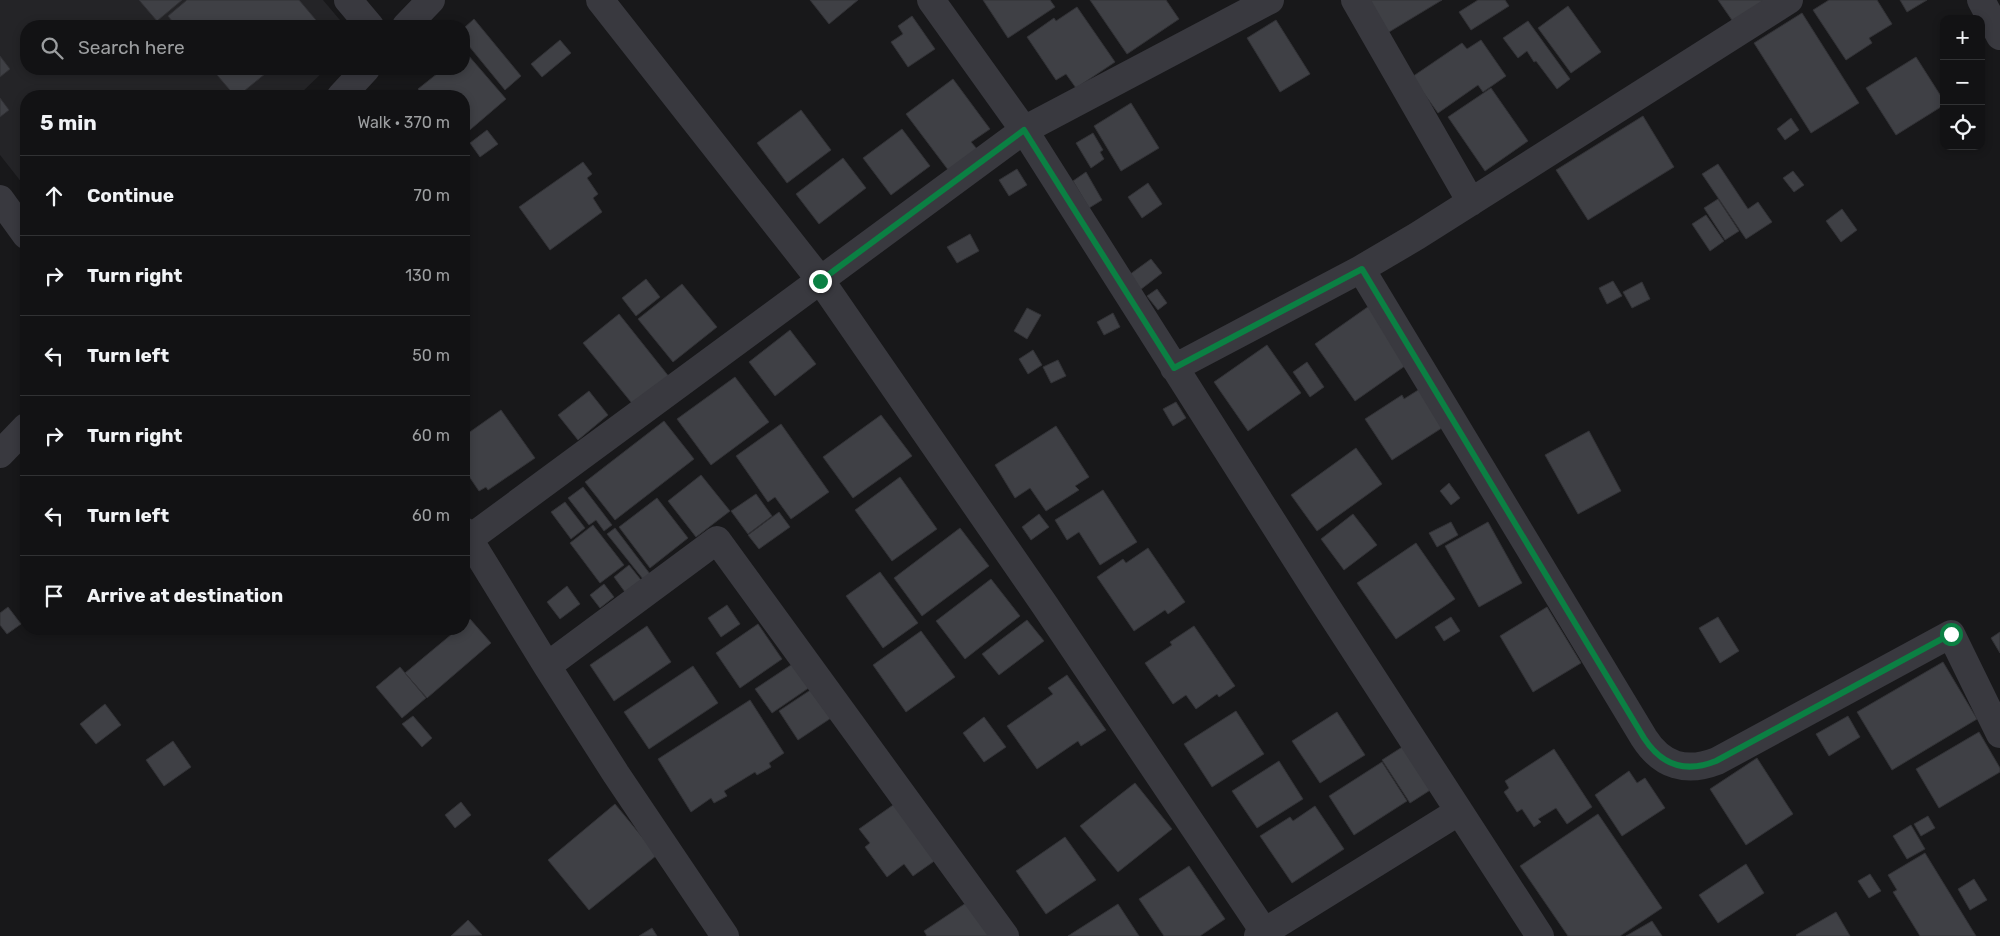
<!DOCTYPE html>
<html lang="en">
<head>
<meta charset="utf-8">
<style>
	body { margin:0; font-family:Rubik,sans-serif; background:#1b1b1d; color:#f1f3f6 }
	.controls { position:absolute; right:15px; top:15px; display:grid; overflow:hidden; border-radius:10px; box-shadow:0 2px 8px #0003 }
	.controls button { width:45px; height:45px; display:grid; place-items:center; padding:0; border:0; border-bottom:1px solid #313234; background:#121214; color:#f1f3f6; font:25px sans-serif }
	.stop { position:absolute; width:15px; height:15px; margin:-11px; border:4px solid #0b8043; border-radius:50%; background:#fff }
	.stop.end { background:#0b8043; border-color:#fff; box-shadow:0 1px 5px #0008 }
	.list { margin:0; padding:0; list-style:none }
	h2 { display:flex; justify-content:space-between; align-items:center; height:65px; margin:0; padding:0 20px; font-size:21px }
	h2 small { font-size:16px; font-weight:400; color:#9c9ea0 }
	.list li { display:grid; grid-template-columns:32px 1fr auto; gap:15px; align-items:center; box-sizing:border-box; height:80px; padding:0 20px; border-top:1px solid #313234 }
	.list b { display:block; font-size:19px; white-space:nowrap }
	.list em { font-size:16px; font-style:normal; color:#9c9ea0 }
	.icon { flex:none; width:28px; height:28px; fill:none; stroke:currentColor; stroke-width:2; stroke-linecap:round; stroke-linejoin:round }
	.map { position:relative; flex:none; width:2000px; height:936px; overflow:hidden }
	.search { position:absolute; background:#121214; box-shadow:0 2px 8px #0003; left:20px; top:20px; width:450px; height:55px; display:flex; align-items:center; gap:12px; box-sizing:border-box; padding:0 18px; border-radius:20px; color:#9c9ea0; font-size:19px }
	.panel { position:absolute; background:#121214; box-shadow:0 2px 8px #0003; left:20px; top:90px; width:450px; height:545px; border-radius:20px }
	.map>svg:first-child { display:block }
	.built { fill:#242427 }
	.building { fill:#3f4045; stroke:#323236 }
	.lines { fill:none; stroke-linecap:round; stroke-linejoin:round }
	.minor { stroke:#39393f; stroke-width:28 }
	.route { stroke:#0b8043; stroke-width:6 }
</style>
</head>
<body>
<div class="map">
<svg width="2000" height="936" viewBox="0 0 2000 936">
	<rect width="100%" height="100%" fill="#18181a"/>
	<path class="built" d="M 0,0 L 323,0 L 345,26 L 26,26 L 26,69 L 326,69 L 298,96 L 26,96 L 26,188 L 0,155 Z"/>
	<path class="building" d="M 139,0 L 182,0 L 157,21 Z
		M 187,0 L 299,0 L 321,26 L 176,26 L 168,16 Z
		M 810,0 L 858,0 L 829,24 Z
		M 983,0 L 1050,0 L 1055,7 L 1008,38 Z
		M 1090,0 L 1166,0 L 1179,19 L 1127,54 Z
		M 1362,0 L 1442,0 L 1384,35 Z
		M 1478,0 L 1505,0 L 1509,6 L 1471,30 L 1459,12 Z
		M 1718,0 L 1768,0 L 1734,23 Z
		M 1829,0 L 1877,0 L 1892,24 L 1869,38 L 1872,43 L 1846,60 L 1813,10 Z
		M 1900,0 L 1927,0 L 1907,12 Z
		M 1568,6 L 1601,52 L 1571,73 L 1538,28 Z
		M 1077,7 L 1115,62 L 1076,88 L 1066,74 L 1056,80 L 1027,37 L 1054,18 L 1056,21 Z
		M 1802,13 L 1859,103 L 1811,133 L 1754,43 Z
		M 912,16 L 935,49 L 908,67 L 891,42 L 903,34 L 898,26 Z
		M 474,19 L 521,76 L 505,90 L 464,40 L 464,28 Z
		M 1276,20 L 1310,74 L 1280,92 L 1247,38 Z
		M 1528,21 L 1570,79 L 1557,89 L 1536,61 L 1534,62 L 1527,51 L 1518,58 L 1503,38 Z
		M 560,40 L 571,53 L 542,77 L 531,64 Z
		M 1481,40 L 1506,76 L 1483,92 L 1478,85 L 1438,113 L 1412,77 L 1462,43 L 1467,49 Z
		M 468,55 L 506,99 L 464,135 L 464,96 L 424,96 L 418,89 L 443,69 L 464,69 L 464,58 Z
		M 0,56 L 10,69 L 0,77 Z
		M 1916,57 L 1944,101 L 1944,105 L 1896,135 L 1866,88 Z
		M 212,69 L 271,69 L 238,96 L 235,96 Z
		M 953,79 L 990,129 L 971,142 L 977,149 L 949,171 L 906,114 Z
		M 1491,88 L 1528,141 L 1485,171 L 1448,117 Z
		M 0,98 L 9,110 L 0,117 Z
		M 1131,103 L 1159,148 L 1121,171 L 1094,126 Z
		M 801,110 L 831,150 L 787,183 L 757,143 Z
		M 1643,116 L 1674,167 L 1588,220 L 1556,170 Z
		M 1791,118 L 1799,130 L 1785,140 L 1777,129 Z
		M 902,129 L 930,166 L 891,195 L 863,158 Z
		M 487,130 L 498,144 L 480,157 L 470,143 Z
		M 1093,133 L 1103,150 L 1100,152 L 1104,159 L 1091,168 L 1076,143 Z
		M 843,158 L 866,188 L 819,224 L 796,194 Z
		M 583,162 L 592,174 L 587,178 L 598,194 L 593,198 L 602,212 L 550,250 L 519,207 Z
		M 1718,164 L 1748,209 L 1758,202 L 1772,222 L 1746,239 L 1702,174 Z
		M 1017,169 L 1027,185 L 1009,196 L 999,180 Z
		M 1793,171 L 1804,185 L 1794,192 L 1783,178 Z
		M 1086,172 L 1102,200 L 1089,208 L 1073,181 Z
		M 1148,183 L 1162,204 L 1142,218 L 1128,197 Z
		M 1718,199 L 1739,231 L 1725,240 L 1704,208 Z
		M 1842,209 L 1857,230 L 1841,242 L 1826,221 Z
		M 1706,215 L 1724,241 L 1710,251 L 1692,224 Z
		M 970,234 L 979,251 L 957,263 L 947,247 Z
		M 1151,259 L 1162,273 L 1140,290 L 1129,275 Z
		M 646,279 L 660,297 L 636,316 L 622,298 Z
		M 1613,281 L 1622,296 L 1607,304 L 1599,288 Z
		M 1642,282 L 1650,299 L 1632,308 L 1623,292 Z
		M 682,284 L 717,327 L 673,362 L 638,319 Z
		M 1157,289 L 1167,303 L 1158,310 L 1147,296 Z
		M 1372,304 L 1412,361 L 1355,401 L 1315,344 Z
		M 1027,308 L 1041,315 L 1027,339 L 1014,331 Z
		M 1113,313 L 1120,327 L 1104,335 L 1097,322 Z
		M 619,314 L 670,378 L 635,407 L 583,343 Z
		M 790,330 L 816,364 L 775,396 L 749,362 Z
		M 1267,345 L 1301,393 L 1248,431 L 1214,382 Z
		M 1033,350 L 1042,365 L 1028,374 L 1019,359 Z
		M 1058,360 L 1066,376 L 1051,383 L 1043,367 Z
		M 1307,362 L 1324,387 L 1310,397 L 1293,372 Z
		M 735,377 L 769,422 L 711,465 L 677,419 Z
		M 1423,387 L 1448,424 L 1392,460 L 1365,419 L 1402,395 L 1404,399 Z
		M 589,391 L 608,415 L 578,440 L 558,415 Z
		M 1176,402 L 1186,418 L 1173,426 L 1163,409 Z
		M 501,410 L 535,458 L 488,490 L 486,487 L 479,491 L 464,469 L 464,430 L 467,434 Z
		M 881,415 L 912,456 L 853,498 L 823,457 Z
		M 664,421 L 694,459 L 615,520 L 585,482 Z
		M 781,424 L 829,492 L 791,519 L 775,497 L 768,502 L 736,456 Z
		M 1056,426 L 1089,477 L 1075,486 L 1079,490 L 1046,511 L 1030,488 L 1015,498 L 995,465 Z
		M 1589,431 L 1621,491 L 1578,514 L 1545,455 Z
		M 1356,448 L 1382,484 L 1317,531 L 1291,495 Z
		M 701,475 L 730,511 L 696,537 L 668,501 Z
		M 900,477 L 937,529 L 892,561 L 855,510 Z
		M 1449,483 L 1460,498 L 1451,505 L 1440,491 Z
		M 583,487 L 612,525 L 604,531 L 596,520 L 589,525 L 568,498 Z
		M 1103,490 L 1137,542 L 1100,565 L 1079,532 L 1067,540 L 1055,520 Z
		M 756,494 L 772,516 L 748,534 L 731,511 Z
		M 657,498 L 688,538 L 650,568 L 619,527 Z
		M 565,502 L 585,528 L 571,539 L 551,512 Z
		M 779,512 L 790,527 L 759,549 L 748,535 Z
		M 1039,514 L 1049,527 L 1031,540 L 1022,527 Z
		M 1353,514 L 1377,545 L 1344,570 L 1321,539 Z
		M 1451,522 L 1458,535 L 1437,547 L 1429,533 Z
		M 1488,522 L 1522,583 L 1479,607 L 1445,546 Z
		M 593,525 L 624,565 L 600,583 L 570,543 Z
		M 615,528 L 650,574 L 643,579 L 607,534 Z
		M 960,528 L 989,566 L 922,616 L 894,578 Z
		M 1416,543 L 1455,599 L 1396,639 L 1357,583 Z
		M 1148,548 L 1185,602 L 1168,614 L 1165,610 L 1134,631 L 1097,577 L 1123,559 L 1126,563 Z
		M 629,565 L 641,580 L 625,592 L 614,577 Z
		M 880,572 L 918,623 L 883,648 L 846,596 Z
		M 991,579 L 1020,616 L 965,659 L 936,621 Z
		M 604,584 L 614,597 L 600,608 L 590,595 Z
		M 567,586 L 580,604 L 560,619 L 547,602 Z
		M 727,605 L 740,624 L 721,637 L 708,618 Z
		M 8,607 L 21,624 L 7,634 L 0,625 L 0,613 Z
		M 1547,607 L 1581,663 L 1533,692 L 1500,636 Z
		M 1451,617 L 1460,631 L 1444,641 L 1435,627 Z
		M 1718,617 L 1739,651 L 1720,663 L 1699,628 Z
		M 470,619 L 491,643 L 427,698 L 405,673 L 458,629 L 464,629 L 464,624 Z
		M 1027,620 L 1044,641 L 999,675 L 982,654 Z
		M 758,624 L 782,659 L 740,688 L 716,653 Z
		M 647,626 L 671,662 L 614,701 L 590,665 Z
		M 1194,626 L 1235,686 L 1219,697 L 1217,694 L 1196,709 L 1186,695 L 1173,704 L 1145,663 L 1172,645 L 1170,642 Z
		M 921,631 L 955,677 L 906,712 L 873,665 Z
		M 2000,632 L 2000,653 L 1991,638 Z
		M 1943,662 L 1977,719 L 1892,770 L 1857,712 Z
		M 794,663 L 810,687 L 772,713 L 755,689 Z
		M 693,666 L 718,703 L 649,749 L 624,712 Z
		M 400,667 L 426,698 L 402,718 L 376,687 Z
		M 1067,675 L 1106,730 L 1081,746 L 1078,741 L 1037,769 L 1007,726 L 1053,694 L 1048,688 Z
		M 815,687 L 834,716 L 798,740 L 779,711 Z
		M 750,700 L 784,753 L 769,763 L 771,767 L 757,775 L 755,772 L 724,791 L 727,796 L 714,803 L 711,798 L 691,812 L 658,759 Z
		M 105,704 L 121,725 L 96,744 L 80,724 Z
		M 1236,711 L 1264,754 L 1212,787 L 1184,744 Z
		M 1337,712 L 1365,755 L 1320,783 L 1292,741 Z
		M 413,716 L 432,738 L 422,747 L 402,724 Z
		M 1848,716 L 1860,737 L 1829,756 L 1816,734 Z
		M 984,717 L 1006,747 L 984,762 L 963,733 Z
		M 1979,732 L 2000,768 L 2000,772 L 1939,808 L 1916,769 Z
		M 173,741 L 191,767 L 164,786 L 146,760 Z
		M 1407,744 L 1435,787 L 1410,803 L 1382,760 Z
		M 1554,749 L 1592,807 L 1567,824 L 1556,808 L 1538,819 L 1541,822 L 1534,827 L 1522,809 L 1517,812 L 1504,792 L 1509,788 L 1505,781 Z
		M 1757,758 L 1793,814 L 1746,845 L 1710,789 Z
		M 1279,761 L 1303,799 L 1257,828 L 1232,791 Z
		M 1382,762 L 1407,801 L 1354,835 L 1329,796 Z
		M 1629,771 L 1637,783 L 1645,778 L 1665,808 L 1622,836 L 1595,795 Z
		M 1135,783 L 1172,829 L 1118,872 L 1080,826 Z
		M 461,802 L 471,815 L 455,828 L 445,815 Z
		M 896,803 L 940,857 L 913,876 L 904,864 L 887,877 L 865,847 L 870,843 L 859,829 Z
		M 615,804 L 657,855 L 589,910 L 548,860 Z
		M 1315,806 L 1344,849 L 1292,883 L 1260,836 L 1290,817 L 1293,821 Z
		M 1598,814 L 1662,908 L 1620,936 L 1568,936 L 1520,866 Z
		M 1928,816 L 1935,828 L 1921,836 L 1914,824 Z
		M 1911,825 L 1925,849 L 1907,859 L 1893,836 Z
		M 1065,837 L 1096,880 L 1046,914 L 1016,871 Z
		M 1925,853 L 1976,936 L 1920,936 L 1893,892 L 1897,890 L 1888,875 Z
		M 1746,864 L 1764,893 L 1718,923 L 1699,895 Z
		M 1189,866 L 1225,919 L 1200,936 L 1164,936 L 1139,899 Z
		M 1870,874 L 1881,891 L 1869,898 L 1858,881 Z
		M 1974,879 L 1987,900 L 1970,910 L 1958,889 Z
		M 969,901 L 993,936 L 927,936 L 924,931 Z
		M 1118,904 L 1139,936 L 1068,936 Z
		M 1836,912 L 1850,936 L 1797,936 L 1796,935 Z
		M 468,920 L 482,935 L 451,936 Z
		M 1652,921 L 1662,936 L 1626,936 Z
		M 652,928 L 657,936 L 639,936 Z"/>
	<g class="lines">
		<path class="minor" d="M 348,0 L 370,26
			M 600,0 L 821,281 L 1044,604 L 1267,936
			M 931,0 L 1024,130 L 1319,595 L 1540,936
			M 1355,0 L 1471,202
			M 1981,0 L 2000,36
			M 406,26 L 431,0
			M 341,96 L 366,69
			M 0,199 L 26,235
			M 1361,269 L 1644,738 C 1662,766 1686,773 1717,761 L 1951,634 L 2000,734
			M 1174,368 L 1361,269 L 1417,236 L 1789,0
			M 0,454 L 26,427
			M 464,531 L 547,666 L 616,774 L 725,936
			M 469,539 L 1024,130 L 1270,0
			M 547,666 L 717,540 L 1005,936
			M 1258,936 L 1458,812"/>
	</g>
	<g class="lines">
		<path class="route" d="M 820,281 L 1024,130 L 1174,368 L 1362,269 L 1644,738 C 1662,766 1686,773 1716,761 L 1951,634"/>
	</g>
</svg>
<div class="controls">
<button>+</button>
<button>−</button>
<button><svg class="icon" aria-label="locate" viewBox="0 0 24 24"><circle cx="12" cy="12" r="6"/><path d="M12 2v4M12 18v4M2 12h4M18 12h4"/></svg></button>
</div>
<div class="stop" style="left:1951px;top:634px"></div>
<div class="stop end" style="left:820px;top:281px"></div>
<div class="search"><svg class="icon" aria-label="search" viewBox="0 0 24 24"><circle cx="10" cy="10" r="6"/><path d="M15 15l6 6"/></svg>Search here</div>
<section class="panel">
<h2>5 min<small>Walk · 370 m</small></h2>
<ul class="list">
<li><svg class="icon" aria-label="ahead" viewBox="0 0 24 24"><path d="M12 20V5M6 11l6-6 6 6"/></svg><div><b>Continue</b></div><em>70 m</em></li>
<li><svg class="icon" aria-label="right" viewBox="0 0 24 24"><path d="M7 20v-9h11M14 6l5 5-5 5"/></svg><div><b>Turn right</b></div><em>130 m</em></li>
<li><svg class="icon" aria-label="left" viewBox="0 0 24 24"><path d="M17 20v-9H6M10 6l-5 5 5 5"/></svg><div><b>Turn left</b></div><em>50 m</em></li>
<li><svg class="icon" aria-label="right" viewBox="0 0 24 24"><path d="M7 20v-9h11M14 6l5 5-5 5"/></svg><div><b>Turn right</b></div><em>60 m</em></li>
<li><svg class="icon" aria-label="left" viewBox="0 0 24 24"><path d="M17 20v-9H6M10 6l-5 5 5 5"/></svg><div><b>Turn left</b></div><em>60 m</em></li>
<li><svg class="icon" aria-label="arrive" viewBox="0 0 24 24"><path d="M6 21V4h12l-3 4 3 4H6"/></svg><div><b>Arrive at destination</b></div></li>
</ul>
</section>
</div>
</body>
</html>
